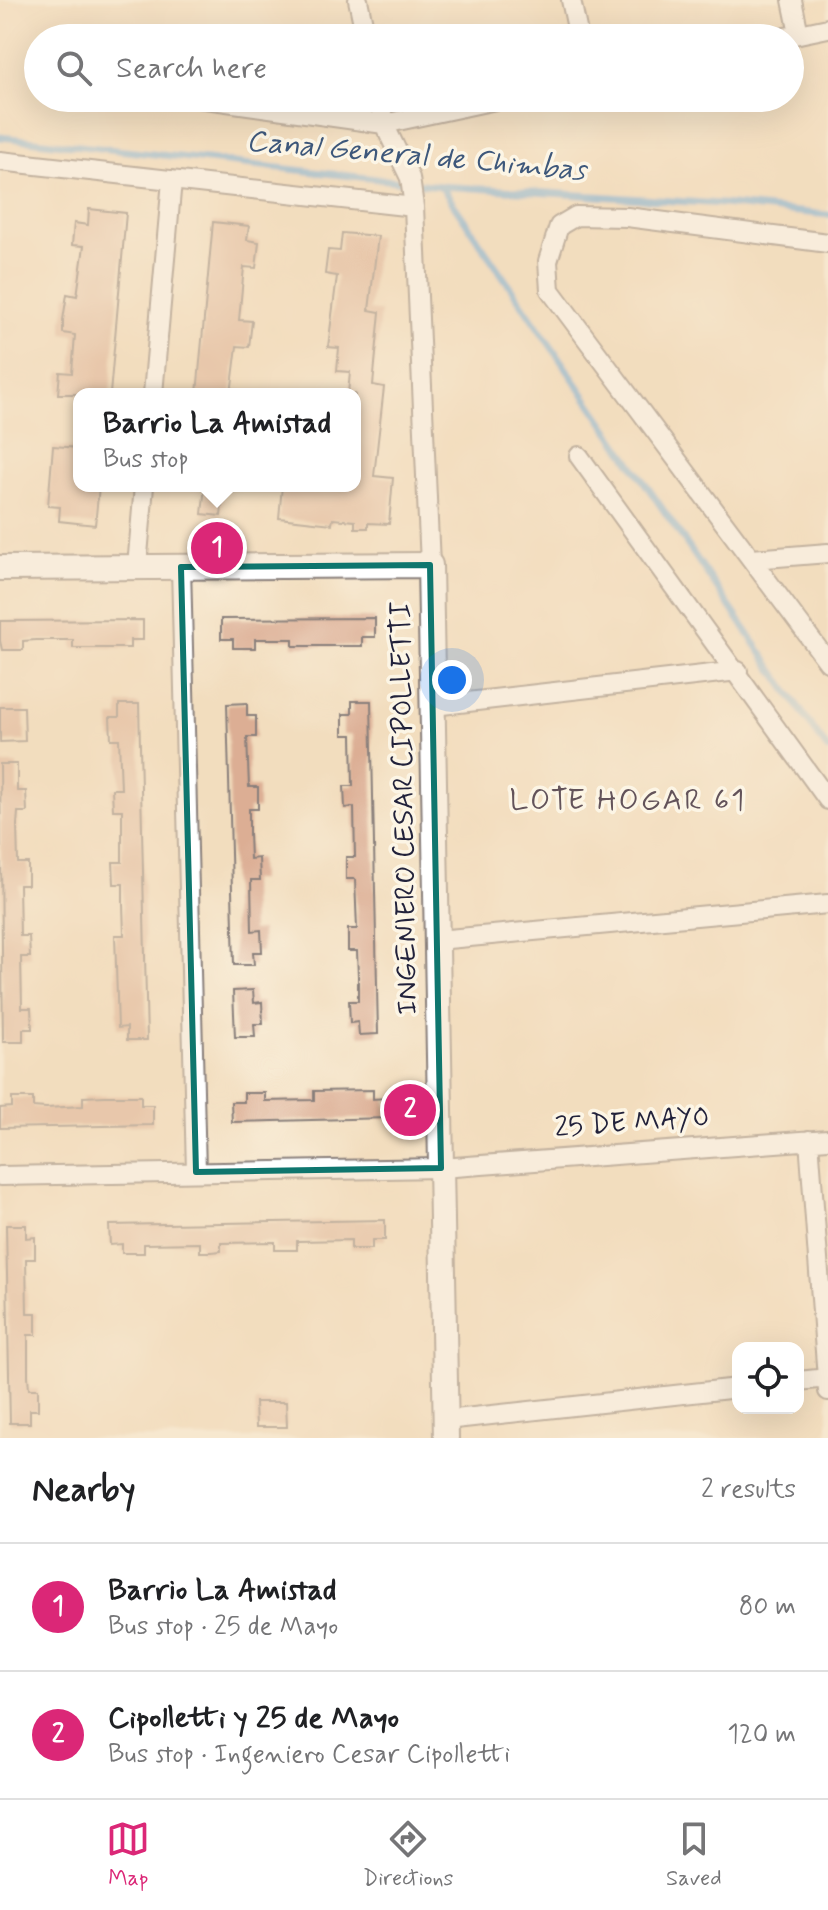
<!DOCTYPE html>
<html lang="en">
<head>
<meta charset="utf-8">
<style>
	body { margin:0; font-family:Mynerve,sans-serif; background:#f2f2f2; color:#202124 }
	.controls { position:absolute; right:24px; bottom:24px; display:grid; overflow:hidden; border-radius:16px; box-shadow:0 8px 32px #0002 }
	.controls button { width:72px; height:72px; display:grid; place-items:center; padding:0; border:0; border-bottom:2px solid #e0e0e0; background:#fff; color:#202124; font:40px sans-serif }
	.you { position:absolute; left:452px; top:680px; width:28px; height:28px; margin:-20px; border:6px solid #fff; border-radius:50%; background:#1a73e8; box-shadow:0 0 0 12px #1a73e833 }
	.badge { display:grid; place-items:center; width:52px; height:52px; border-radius:50%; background:#db2777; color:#fff; font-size:26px; font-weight:700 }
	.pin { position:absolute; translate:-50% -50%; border:4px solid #fff; box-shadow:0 2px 8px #0006 }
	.popup { position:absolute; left:73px; top:388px; width:288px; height:104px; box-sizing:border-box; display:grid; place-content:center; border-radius:16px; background:#fff; filter:drop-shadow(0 2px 6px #0005); font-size:26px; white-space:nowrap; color:#757577 }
	.popup b { font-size:30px; color:#202124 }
	.popup::after { content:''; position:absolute; left:50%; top:100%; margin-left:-16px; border:16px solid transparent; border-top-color:#fff }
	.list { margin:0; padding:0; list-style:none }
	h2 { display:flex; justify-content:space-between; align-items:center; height:104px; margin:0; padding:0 32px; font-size:34px }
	h2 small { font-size:26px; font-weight:400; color:#757577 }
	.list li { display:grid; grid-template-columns:52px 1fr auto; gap:24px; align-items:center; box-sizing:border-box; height:128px; padding:0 32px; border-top:2px solid #e0e0e0 }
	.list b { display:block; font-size:30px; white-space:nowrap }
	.list p { margin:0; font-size:26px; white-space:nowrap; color:#757577 }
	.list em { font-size:26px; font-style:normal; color:#757577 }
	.icon { flex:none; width:44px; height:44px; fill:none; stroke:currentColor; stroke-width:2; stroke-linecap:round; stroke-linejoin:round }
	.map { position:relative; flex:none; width:828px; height:1438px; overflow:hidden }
	.search { position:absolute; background:#fff; box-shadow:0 8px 32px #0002; left:24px; right:24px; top:24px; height:88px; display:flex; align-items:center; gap:20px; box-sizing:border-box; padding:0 28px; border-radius:44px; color:#757577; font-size:30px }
	.sheet { height:360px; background:#fff }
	nav { display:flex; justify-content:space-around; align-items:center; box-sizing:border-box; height:112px; border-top:2px solid #e0e0e0; background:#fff; font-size:22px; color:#757577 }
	nav a { display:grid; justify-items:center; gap:4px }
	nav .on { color:#db2777 }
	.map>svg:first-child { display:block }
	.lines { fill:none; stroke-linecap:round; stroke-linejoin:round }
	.stream { stroke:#67a9db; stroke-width:7 }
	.building { fill:#dcae94 }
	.minor-casing { stroke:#8a807c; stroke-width:22 }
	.tertiary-casing { stroke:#8a807c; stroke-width:28 }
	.minor { stroke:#fff; stroke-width:18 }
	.tertiary { stroke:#fff; stroke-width:24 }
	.marked { fill:none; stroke:#0f766e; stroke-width:6; stroke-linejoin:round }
	.labels { text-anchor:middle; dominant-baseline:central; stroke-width:7; stroke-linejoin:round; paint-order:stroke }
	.street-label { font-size:28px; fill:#22223b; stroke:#fcf5e5 }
	.water-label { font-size:30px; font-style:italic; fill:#3e587b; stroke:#fcf5e5 }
	.neighbourhood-label { font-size:30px; letter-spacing:2px; fill:#63535a; stroke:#fcf5e5 }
</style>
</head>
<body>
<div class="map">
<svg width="828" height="1438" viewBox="0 0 828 1438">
	<rect width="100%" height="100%" fill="#fcf5e5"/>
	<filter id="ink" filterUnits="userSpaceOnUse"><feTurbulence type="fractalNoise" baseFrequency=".0125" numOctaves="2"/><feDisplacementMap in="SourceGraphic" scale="16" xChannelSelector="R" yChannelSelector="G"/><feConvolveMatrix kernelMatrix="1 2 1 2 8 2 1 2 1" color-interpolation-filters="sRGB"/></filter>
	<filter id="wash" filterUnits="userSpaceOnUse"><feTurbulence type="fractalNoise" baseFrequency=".006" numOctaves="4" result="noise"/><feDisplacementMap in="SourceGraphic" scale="32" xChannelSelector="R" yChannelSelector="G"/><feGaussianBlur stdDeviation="1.8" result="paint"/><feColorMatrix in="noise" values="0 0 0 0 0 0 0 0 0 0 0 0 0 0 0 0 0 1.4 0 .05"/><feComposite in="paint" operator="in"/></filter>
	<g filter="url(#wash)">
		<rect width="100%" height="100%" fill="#f2ddbe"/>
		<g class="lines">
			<path class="stream" d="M 0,137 L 441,186 L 722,204 L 828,215
				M 441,186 L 828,750"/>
		</g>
		<g id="blocks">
			<path class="building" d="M 89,209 L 126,213 L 110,394 L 58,394 L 60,372 L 72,373 L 75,335 L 63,333 L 63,320 L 67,294 L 77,296 L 84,246 L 72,245 L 74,223 L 88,225 Z
				M 213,222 L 249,226 L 247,240 L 259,242 L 256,268 L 244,267 L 239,320 L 252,321 L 249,347 L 237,346 L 231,394 L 197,394 Z
				M 342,233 L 378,236 L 369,310 L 380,312 L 373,385 L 384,387 L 374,476 L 393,478 L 389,524 L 368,523 L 368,528 L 355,528 L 355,521 L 333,519 L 332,524 L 279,518 L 282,486 L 355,486 L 355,394 L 348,394 L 350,372 L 337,371 L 339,348 L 328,347 L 337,276 L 325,274 L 328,250 L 340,251 Z
				M 53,446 L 79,448 L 79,486 L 99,486 L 95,525 L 59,521 L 60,507 L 48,506 Z
				M 205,486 L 224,486 L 221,516 L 202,514 Z
				M 375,618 L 375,637 L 362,637 L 362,646 L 293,646 L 293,639 L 255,639 L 255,648 L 233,648 L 233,639 L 221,639 L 221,619 Z
				M 143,620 L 143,640 L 130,640 L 130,648 L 73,648 L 73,640 L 36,640 L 23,641 L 23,650 L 2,650 L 0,641 L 0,621 Z
				M 352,701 L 371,701 L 378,1034 L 359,1035 L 358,1022 L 350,1023 L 349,1001 L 358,1001 L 358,976 L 357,951 L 348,951 L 348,929 L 357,929 L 355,879 L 346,879 L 346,857 L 355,857 L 354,807 L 345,808 L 344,786 L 353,786 L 352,735 L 343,735 L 343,714 L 352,714 Z
				M 247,703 L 247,716 L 256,716 L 256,737 L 247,737 L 249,787 L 258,787 L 258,809 L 249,809 L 249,834 L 250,859 L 259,858 L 260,880 L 251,880 L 252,931 L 261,930 L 262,952 L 253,952 L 254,965 L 234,965 L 227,704 Z
				M 119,704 L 139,704 L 147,1040 L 127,1040 L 127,1027 L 118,1028 L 115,935 L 124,935 L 123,904 L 123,884 L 114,884 L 113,862 L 122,862 L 122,810 L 113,810 L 112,789 L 121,789 L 119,739 L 111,739 L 110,717 L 119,717 Z
				M 0,707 L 24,707 L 25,741 L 0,742 Z
				M 0,764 L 17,764 L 17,791 L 26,791 L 27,812 L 18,812 L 17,825 L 18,863 L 28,863 L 28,885 L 19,885 L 20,936 L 29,936 L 30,957 L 21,957 L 22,1008 L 31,1008 L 32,1029 L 23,1029 L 23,1042 L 3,1042 Z
				M 253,990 L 254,1003 L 262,1002 L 263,1024 L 254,1024 L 255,1037 L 235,1037 L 233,991 Z
				M 373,1090 L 373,1099 L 386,1098 L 387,1118 L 232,1122 L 231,1102 L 244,1102 L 244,1093 L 265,1093 L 265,1101 L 314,1100 L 314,1091 Z
				M 105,1096 L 141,1096 L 141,1105 L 153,1105 L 153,1125 L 0,1128 L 0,1108 L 12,1107 L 12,1098 L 33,1098 L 33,1107 L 46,1108 L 83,1106 L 83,1097 Z
				M 385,1220 L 385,1240 L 372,1240 L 372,1249 L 351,1249 L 351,1240 L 297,1241 L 297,1250 L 275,1250 L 275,1242 L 221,1243 L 221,1251 L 211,1252 L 200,1252 L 200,1243 L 144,1244 L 144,1253 L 122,1253 L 122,1244 L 110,1245 L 109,1225 Z
				M 6,1225 L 26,1225 L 26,1238 L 35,1237 L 35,1259 L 26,1259 L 27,1313 L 36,1313 L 36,1335 L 28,1335 L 28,1376 L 29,1389 L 38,1389 L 38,1410 L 30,1410 L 30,1423 L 10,1423 Z
				M 255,1402 L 286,1402 L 287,1427 L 256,1427 Z"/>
		</g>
	</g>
	<g filter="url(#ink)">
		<use href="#blocks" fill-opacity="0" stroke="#8a807c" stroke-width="2"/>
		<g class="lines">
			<defs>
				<path id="minor" d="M 358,0 L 366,38
					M 571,0 L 579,38
					M 792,0 L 799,34
					M 780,38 L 828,28
					M 198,98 L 384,124 L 505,98
					M 379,98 L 384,124 L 410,178 L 414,207 L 430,565
					M 0,161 L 414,207
					M 828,243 L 627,217 L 576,216 L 559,226 L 548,261 L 550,290 L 828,662
					M 153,394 L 172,180
					M 579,456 L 828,800
					M 752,559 L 828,553
					M 137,567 L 144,486
					M 181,567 L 196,1172
					M 433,706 L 738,671
					M 437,940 L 828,904
					M 809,1140 L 828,1391
					M 0,1176 L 441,1168 L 828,1139
					M 798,1381 L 828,1378
					M 446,1420 L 738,1388"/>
				<path id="tertiary" d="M 0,568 L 430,565 L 446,1438"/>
			</defs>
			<use href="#minor" class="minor-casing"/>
			<use href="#tertiary" class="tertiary-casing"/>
			<use href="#minor" class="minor"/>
			<use href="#tertiary" class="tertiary"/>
		</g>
	</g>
	<path d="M0 0H828V1438H0ZM 430,565 L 441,1168 L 196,1172 L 181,567 Z" fill="#f2ddbe" fill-opacity=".55" fill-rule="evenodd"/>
	<path class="marked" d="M 430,565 L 441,1168 L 196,1172 L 181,567 Z"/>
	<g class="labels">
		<g class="street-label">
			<text transform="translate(405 808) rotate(-91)">INGENIERO CESAR CIPOLLETTI</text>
			<text transform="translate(632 1123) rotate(-4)">25 DE MAYO</text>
		</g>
		<g class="water-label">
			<text transform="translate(416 156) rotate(5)">Canal General de Chimbas</text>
		</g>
		<g class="neighbourhood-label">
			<text x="628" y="800">LOTE HOGAR 61</text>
		</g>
	</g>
</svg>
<div class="controls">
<button><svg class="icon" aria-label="locate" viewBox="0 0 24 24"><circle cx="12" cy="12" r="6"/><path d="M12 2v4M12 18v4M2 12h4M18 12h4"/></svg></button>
</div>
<div class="you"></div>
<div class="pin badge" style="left:217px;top:548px">1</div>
<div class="popup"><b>Barrio La Amistad</b>Bus stop</div>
<div class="pin badge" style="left:410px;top:1110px">2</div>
<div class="search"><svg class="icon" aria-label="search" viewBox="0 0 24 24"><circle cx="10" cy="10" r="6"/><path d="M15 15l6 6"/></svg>Search here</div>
</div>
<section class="sheet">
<h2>Nearby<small>2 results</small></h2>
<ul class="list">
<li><span class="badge">1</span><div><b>Barrio La Amistad</b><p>Bus stop · 25 de Mayo</p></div><em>80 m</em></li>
<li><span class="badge">2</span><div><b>Cipolletti y 25 de Mayo</b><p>Bus stop · Ingeniero Cesar Cipolletti</p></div><em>120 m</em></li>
</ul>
</section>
<nav>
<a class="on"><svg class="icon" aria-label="map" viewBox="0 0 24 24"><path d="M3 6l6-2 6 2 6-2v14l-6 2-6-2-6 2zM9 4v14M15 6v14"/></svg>Map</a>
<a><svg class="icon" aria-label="directions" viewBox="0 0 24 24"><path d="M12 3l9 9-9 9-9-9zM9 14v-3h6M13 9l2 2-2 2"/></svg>Directions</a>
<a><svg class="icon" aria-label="saved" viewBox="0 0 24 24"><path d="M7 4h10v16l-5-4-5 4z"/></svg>Saved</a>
</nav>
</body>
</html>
